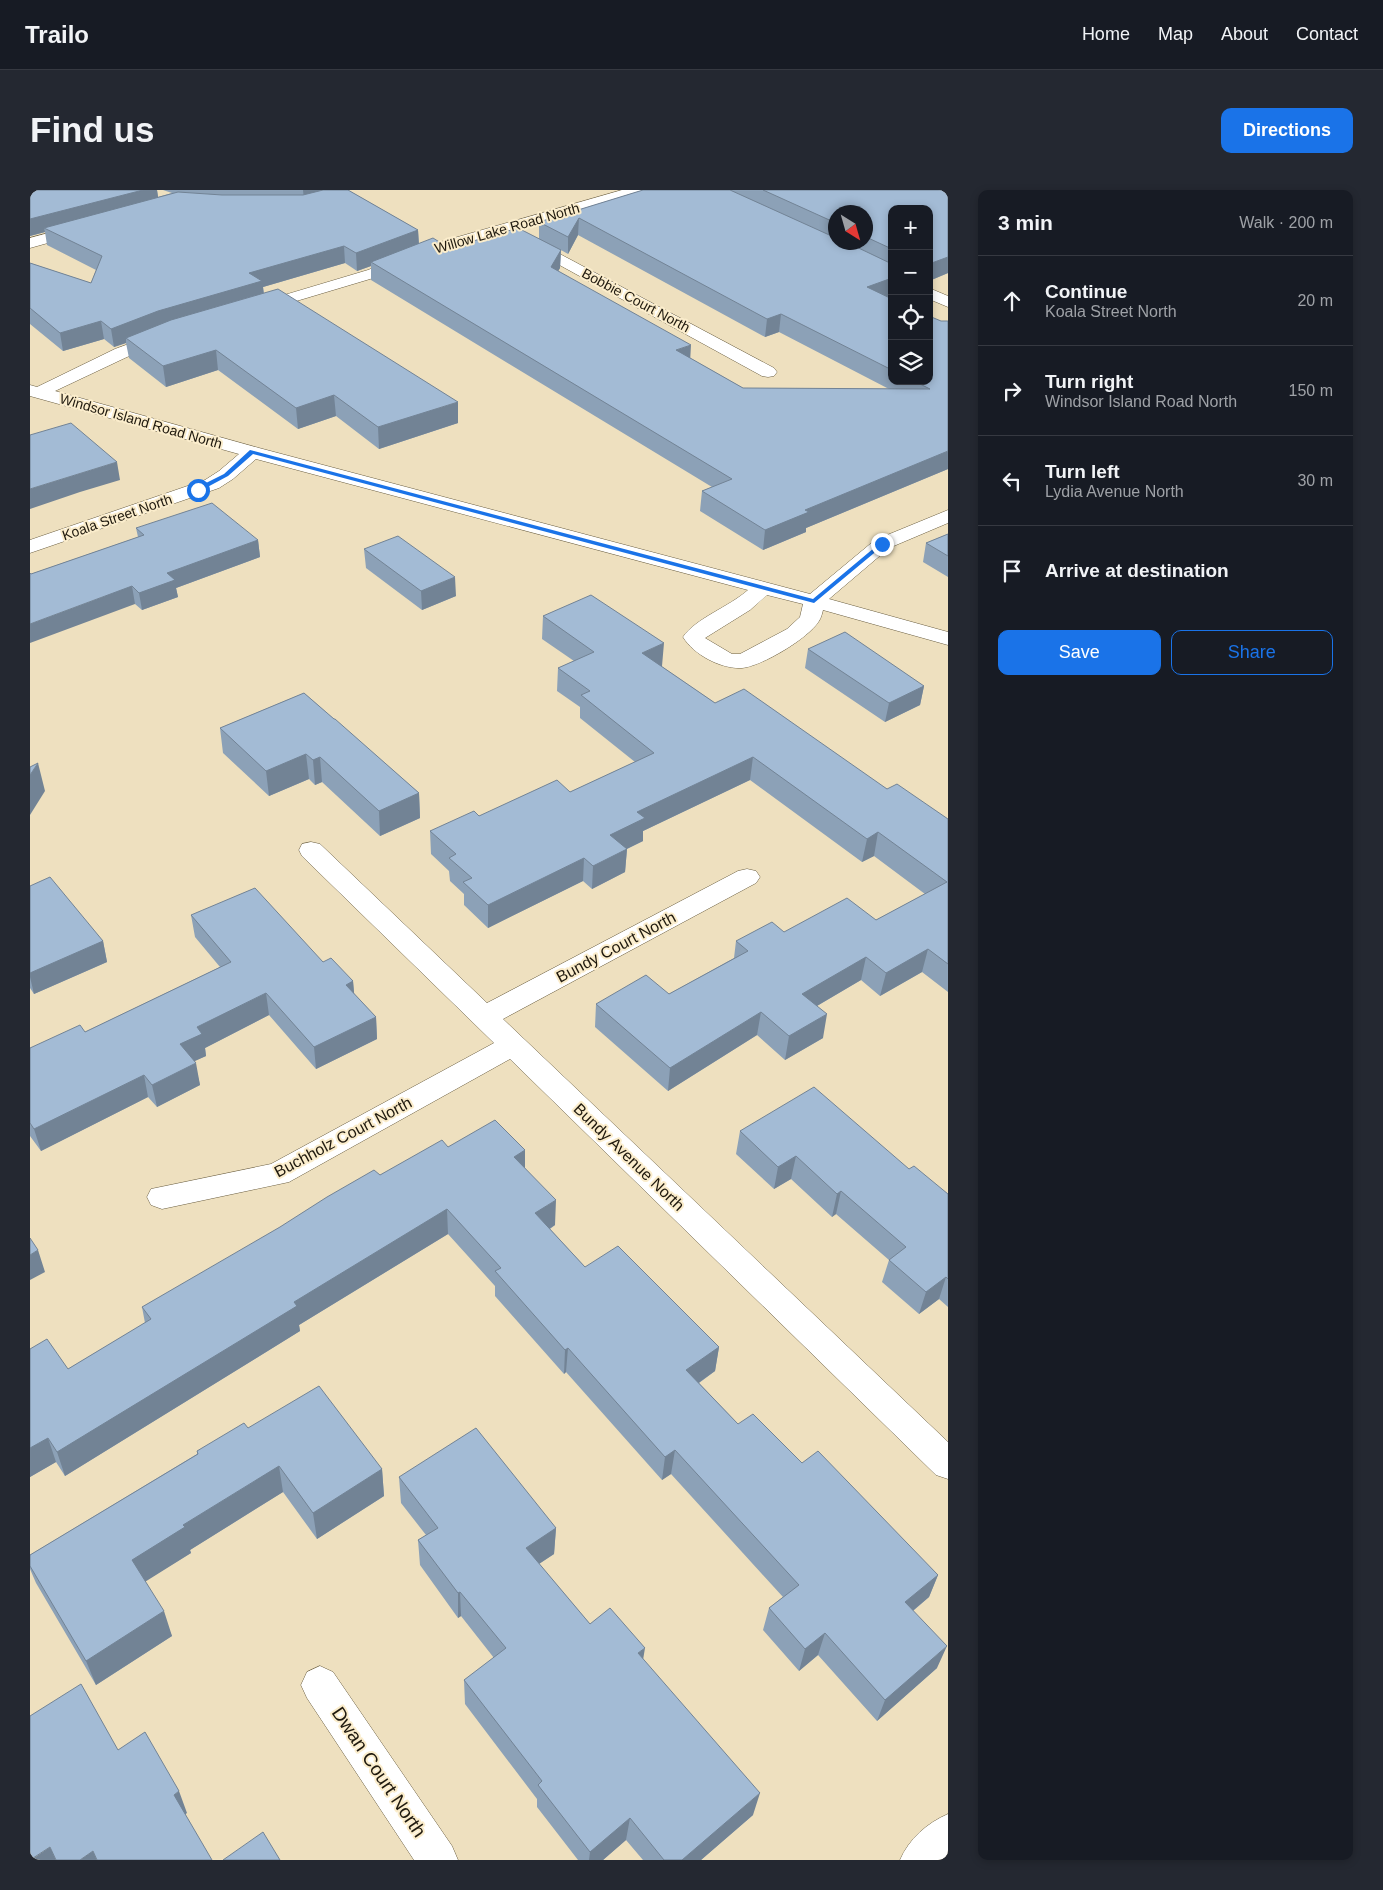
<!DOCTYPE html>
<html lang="en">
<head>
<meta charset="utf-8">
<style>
	body { margin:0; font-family:Arial,sans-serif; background:#242831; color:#f1f3f6 }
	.controls { position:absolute; right:15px; top:15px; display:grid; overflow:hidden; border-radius:10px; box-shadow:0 2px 8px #0003 }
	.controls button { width:45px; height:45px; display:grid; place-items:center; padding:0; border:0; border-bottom:1px solid #363941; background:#171b24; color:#f1f3f6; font:25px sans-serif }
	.compass { position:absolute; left:798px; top:15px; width:45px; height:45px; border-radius:50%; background:#171b24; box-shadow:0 2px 8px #0003; rotate:143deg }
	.stop { position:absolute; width:15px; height:15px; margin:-11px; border:4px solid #1a73e8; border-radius:50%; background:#fff }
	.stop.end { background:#1a73e8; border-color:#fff; box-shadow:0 1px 5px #0008 }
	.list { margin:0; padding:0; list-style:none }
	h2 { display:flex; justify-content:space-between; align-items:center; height:65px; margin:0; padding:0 20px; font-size:21px }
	h2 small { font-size:16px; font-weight:400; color:#9ea1a6 }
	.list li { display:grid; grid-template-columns:32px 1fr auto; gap:15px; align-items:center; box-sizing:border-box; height:90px; padding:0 20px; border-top:1px solid #363941 }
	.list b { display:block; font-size:19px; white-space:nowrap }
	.list p { margin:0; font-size:16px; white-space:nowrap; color:#9ea1a6 }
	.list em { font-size:16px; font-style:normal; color:#9ea1a6 }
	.actions { display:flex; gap:10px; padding:15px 20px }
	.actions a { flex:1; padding:11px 0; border:1px solid #1a73e8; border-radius:10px; text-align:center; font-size:18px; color:#1a73e8 }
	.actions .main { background:#1a73e8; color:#fff }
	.icon { flex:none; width:28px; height:28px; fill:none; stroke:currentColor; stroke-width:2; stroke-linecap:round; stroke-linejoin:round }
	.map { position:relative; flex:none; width:918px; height:1670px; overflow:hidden; border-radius:10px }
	header { display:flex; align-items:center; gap:30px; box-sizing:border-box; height:70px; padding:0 25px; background:#171b24; border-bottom:1px solid #363941 }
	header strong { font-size:24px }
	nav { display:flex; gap:28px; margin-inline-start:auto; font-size:18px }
	.intro { display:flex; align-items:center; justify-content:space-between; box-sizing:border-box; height:120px; padding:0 30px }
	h1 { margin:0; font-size:35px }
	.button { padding:12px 22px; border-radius:10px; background:#1a73e8; color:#fff; font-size:18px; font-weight:700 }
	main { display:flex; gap:30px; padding:0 30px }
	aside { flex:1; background:#171b24; border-radius:10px; box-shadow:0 2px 8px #0003 }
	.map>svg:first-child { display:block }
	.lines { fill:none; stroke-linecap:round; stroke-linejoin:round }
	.minor-casing { stroke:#6a5e41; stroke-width:1 }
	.minor { fill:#fff; fill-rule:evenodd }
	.wall { fill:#8ca1b7; fill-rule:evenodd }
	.shaded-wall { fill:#728395 }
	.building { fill:#a3bbd5; stroke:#728395 }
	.route { fill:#1a73e8 }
	.labels { text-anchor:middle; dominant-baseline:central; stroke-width:4; stroke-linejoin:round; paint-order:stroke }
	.far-street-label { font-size:14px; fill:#1f190e; stroke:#fbedcc }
	.street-label { font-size:16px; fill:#1f190e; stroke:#fbedcc }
	.near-street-label { font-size:19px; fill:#1f190e; stroke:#fbedcc }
</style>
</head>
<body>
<header>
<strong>Trailo</strong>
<nav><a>Home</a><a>Map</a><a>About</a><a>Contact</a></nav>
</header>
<div class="intro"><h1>Find us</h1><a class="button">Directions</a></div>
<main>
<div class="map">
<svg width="918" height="1670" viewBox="0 0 918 1670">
	<rect width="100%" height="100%" fill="#eee0bf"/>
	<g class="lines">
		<defs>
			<path id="minor" d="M 592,0 L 615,0 L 613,3 L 410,61 L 350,86 L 233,121 L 221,121 L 219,118 L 221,115 L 338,80 L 400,55 Z
				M 52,34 L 57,36 L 60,39 L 57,42 L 0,58 L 0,48 Z
				M 498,47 L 744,178 L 747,182 L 744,186 L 738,187 L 732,186 L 493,55 L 490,52 L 493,49 Z
				M 899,98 L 918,106 L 918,117 L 899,109 Z
				M 134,141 L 140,142 L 142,146 L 140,150 L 97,167 L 25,201 L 229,258 L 780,404 L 845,350 L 918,320 L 918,333 L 859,358 L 799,409 L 918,442 L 918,455 L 793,420 C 792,424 791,428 789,431 C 779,448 732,476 712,478 C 691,479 664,465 653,447 C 666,428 699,417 718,400 L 226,269 L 203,289 L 189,298 L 0,363 L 0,350 L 175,290 L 189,281 L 209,264 L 0,206 L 0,195 L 7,197 L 85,159 ZM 737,405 L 773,414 L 770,427 L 757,439 L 710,464 L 702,464 L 675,448 L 720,420 Z
				M 281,652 L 290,654 L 457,813 L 708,681 L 717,679 L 726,681 L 730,687 L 726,693 L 473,829 L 918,1252 L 918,1289 L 906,1285 L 480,869 L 259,992 L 132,1019 L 121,1015 L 117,1007 L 121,999 L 241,974 L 464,853 L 272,666 L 269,660 L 272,654 Z
				M 290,1476 L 303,1482 L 422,1656 L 428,1670 L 384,1670 L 277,1508 L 271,1495 L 277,1482 Z
				M 918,1624 L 918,1670 L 870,1670 C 879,1649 897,1633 918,1624 Z"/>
		</defs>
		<use href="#minor" class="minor-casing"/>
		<use href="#minor" class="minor"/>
	</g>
	<path class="wall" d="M 0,0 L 127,0 L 128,7 L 142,3 L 133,0 L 318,0 L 388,40 L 389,54 L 419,58 L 509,49 L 509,32 L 613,0 L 918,0 L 918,83 L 899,91 L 899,19 L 862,19 L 862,105 L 857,106 L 862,109 L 862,191 L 899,191 L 918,279 L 776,338 L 776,342 L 733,360 L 670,321 L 672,301 L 682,297 L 341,90 L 341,76 L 327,81 L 315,73 L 233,97 L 234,103 L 428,233 L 349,259 L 306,226 L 268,239 L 188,180 L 136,197 L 99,168 L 96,153 L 84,157 L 74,149 L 33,161 L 0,134 L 0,73 L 61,93 L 66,80 L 17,55 L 15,42 L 0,46 ZM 806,22 L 836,22 L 836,52 L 806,52 ZM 548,45 L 735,147 L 749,142 L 859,199 L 713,198 L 660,168 L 528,81 L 530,78 L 531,60 L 538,64 Z
		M 106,338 L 228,350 L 230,367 L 146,398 L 148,407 L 112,420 L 105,414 L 1,384 L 108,347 Z
		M 918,344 L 918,387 L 893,372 L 896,353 Z
		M 334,359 L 426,406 L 392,420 L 336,378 Z
		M 513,426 L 632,476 L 631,476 L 685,513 L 918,629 L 918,802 L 892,782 L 850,806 L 831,790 L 787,816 L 793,848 L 755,870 L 727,845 L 638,901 L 565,837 L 566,814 L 639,804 L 704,768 L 706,751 L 754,742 L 846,730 L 895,704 L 844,666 L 832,672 L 720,590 L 613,641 L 613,651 L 597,659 L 595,682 L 562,699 L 553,691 L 458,738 L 434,715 L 434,704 L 420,691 L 419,681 L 401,664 L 400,641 L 449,626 L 540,602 L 605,572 L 550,528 L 550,517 L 527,501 L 528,478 L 544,471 L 512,449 Z
		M 778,459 L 894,496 L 890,515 L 855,532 L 775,478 Z
		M 274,503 L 389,603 L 390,628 L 350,646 L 292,592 L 285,595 L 279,589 L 239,606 L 193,563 L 190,538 Z
		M 0,696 L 73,751 L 77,772 L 4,804 L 0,798 Z
		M 161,725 L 293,772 L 323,791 L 324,804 L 346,827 L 347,849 L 286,879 L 239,825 L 175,858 L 176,866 L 164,871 L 170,895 L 127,917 L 118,907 L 11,961 L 0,946 L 0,858 L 55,842 L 190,777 L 165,747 Z
		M 710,941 L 879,979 L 918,1004 L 918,1117 L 909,1109 L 889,1124 L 852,1092 L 859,1070 L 806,1024 L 802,1027 L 761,989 L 744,999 L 706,964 Z
		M 418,957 L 495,960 L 495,978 L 525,1035 L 520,1039 L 555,1077 L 689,1157 L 685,1181 L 669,1193 L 708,1234 L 772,1273 L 908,1385 L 899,1407 L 883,1421 L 907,1478 L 847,1531 L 788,1465 L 769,1481 L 733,1440 L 739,1418 L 753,1407 L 641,1284 L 632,1290 L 536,1182 L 534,1184 L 465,1106 L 465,1096 L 418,1044 L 269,1135 L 270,1141 L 35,1286 L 26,1272 L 0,1287 L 0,1159 L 38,1179 L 115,1133 L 112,1117 L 350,985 Z
		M 218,1238 L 352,1279 L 354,1306 L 287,1349 L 253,1302 L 160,1360 L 161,1363 L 115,1391 L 142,1446 L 66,1495 L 6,1393 L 0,1379 L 0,1365 L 167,1264 L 167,1261 Z
		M 369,1287 L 526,1338 L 524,1364 L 509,1374 L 560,1434 L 613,1469 L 723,1625 L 671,1670 L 613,1670 L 596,1650 L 573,1670 L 548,1670 L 507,1617 L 507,1609 L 435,1514 L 434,1490 L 464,1468 L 431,1426 L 428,1428 L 390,1375 L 388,1350 L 396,1345 L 371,1313 Z"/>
	<path class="shaded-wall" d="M 113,0 L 127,0 L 129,13 L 14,38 L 15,42 L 0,46 L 0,29 Z
		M 273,0 L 297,0 L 274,10 Z
		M 549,28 L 548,45 L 538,64 L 538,47 Z
		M 388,40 L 389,57 L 341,72 L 341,76 L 327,81 L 326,63 Z
		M 314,56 L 315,73 L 233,97 L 234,109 L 96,148 L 96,153 L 84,157 L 81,139 L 219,83 Z
		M 531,60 L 530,78 L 521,94 L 521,77 Z
		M 918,67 L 918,83 L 899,91 L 899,74 Z
		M 862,88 L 862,105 L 834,115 L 837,97 Z
		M 751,124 L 749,142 L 735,147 L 737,129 Z
		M 71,131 L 74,149 L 33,161 L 30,143 Z
		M 661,155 L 660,173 L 646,160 Z
		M 186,160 L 188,180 L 136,197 L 133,176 Z
		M 304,205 L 306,226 L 268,239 L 266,218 Z
		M 428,212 L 428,233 L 349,259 L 348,237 Z
		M 918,261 L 918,279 L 776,338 L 776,342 L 733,360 L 735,340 L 775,320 Z
		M 87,272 L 90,290 L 50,302 L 0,319 L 0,299 Z
		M 228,350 L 230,367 L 146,398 L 148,407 L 112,420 L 109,403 L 137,383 Z
		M 425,387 L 426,406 L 392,420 L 391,401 Z
		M 102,396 L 105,414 L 0,453 L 0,434 Z
		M 634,453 L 632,476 L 611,486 L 612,463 Z
		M 894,496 L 890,515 L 855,532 L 859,513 Z
		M 276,564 L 279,589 L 239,606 L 236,581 Z
		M 290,567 L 292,592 L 285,595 L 283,570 Z
		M 723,567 L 720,590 L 613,641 L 613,651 L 578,668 L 580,645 L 607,622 Z
		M 8,573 L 15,601 L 0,625 L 0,585 Z
		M 389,603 L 390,628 L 350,646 L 349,621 Z
		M 848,642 L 844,666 L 832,672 L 837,649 Z
		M 597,659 L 595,682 L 562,699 L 563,676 Z
		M 554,668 L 553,691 L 458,738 L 458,715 Z
		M 73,751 L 77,772 L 4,804 L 0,787 L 0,783 Z
		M 898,759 L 892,782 L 850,806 L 856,783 Z
		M 836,767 L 831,790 L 768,827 L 772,804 Z
		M 323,791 L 325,813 L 316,795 Z
		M 236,803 L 239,825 L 175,858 L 176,866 L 154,876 L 150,854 L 167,837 Z
		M 731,822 L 727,845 L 638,901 L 640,878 Z
		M 797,824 L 793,848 L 755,870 L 759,846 Z
		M 346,827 L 347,849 L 286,879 L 284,857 Z
		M 166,873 L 170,895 L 127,917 L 122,895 Z
		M 114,885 L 118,907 L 11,961 L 4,939 Z
		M 495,960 L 495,986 L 484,967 Z
		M 766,966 L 761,989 L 744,999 L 748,977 Z
		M 811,1001 L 806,1024 L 802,1027 L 807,1004 Z
		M 526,1010 L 525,1035 L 505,1048 L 505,1023 Z
		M 417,1019 L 418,1044 L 269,1135 L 270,1141 L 35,1286 L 27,1262 L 264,1112 Z
		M 8,1060 L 15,1082 L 0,1090 L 0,1065 Z
		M 916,1087 L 909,1109 L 889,1124 L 896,1102 Z
		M 689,1157 L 685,1181 L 653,1204 L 656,1180 Z
		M 538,1158 L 536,1182 L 534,1184 L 535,1160 Z
		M 18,1248 L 26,1272 L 0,1287 L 0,1258 Z
		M 645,1260 L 641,1284 L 632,1290 L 635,1267 Z
		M 249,1276 L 253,1302 L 160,1360 L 161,1363 L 110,1395 L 102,1370 L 153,1335 Z
		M 352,1279 L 354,1306 L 287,1349 L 283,1323 Z
		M 526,1338 L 524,1364 L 495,1383 L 496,1358 Z
		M 908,1385 L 899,1407 L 867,1434 L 875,1412 Z
		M 430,1402 L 431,1426 L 428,1428 L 428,1403 Z
		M 134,1421 L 142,1446 L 66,1495 L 56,1471 Z
		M 795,1443 L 788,1465 L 769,1481 L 775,1459 Z
		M 917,1456 L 907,1478 L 847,1531 L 855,1510 Z
		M 615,1458 L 611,1482 L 608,1463 Z
		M 149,1601 L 157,1623 L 152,1627 L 144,1605 Z
		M 730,1603 L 723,1625 L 671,1670 L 652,1670 Z
		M 600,1628 L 596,1650 L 573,1670 L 559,1670 L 560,1662 Z
		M 20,1657 L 26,1670 L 1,1670 Z
		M 63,1661 L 67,1670 L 50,1670 Z"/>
	<path class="building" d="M 0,0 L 113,0 L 0,29 Z
		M 293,0 L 318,0 L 388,40 L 326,63 L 314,56 L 219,83 L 232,91 L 128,121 L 81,139 L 71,131 L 30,143 L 0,118 L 0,73 L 61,93 L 72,66 L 14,38 L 148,2 L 192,5 L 273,5 Z
		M 613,0 L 700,0 L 806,48 L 806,52 L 816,52 L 862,74 L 862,88 L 837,97 L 862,109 L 862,180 L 751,124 L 737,129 L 549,28 L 538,47 L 509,32 Z
		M 733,0 L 918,0 L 918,67 L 899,74 L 899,19 L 862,19 L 862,59 L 836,47 L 836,22 L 806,22 L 806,33 Z
		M 488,38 L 531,60 L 521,77 L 661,155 L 646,160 L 713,198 L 900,199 L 884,191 L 899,191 L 899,126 L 911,131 L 918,131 L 918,261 L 775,320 L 779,322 L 735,340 L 672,301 L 702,289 L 341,72 L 403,48 L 419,58 Z
		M 248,99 L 428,212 L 348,237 L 304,205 L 266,218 L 186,160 L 133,176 L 96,148 L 141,130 Z
		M 41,233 L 87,272 L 0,299 L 0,245 Z
		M 182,313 L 228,350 L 137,383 L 145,390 L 109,403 L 102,396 L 0,434 L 0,383 L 1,384 L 114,345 L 106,338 Z
		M 918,344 L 918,366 L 896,353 Z
		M 368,346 L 425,387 L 391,401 L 334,359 Z
		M 561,405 L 634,453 L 612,463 L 685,513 L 714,499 L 857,599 L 867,594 L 918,629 L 918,774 L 898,759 L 856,783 L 836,767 L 772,804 L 797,824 L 759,846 L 731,822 L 640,878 L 566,814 L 616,785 L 639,804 L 718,761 L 706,751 L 742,732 L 754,742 L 817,708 L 846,730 L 917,692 L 848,642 L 837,649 L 723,567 L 607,622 L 615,628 L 580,645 L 597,659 L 563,676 L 554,668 L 458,715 L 433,692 L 442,688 L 419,668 L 426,664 L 400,641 L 444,621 L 449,626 L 527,590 L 540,602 L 624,563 L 551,505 L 560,501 L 528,478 L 564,462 L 513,426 Z
		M 815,442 L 894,496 L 859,513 L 778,459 Z
		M 274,503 L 304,529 L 305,529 L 389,603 L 349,621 L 290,567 L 283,570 L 276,564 L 236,581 L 190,538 Z
		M 8,573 L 0,585 L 0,577 Z
		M 20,687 L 73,751 L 0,783 L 0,696 Z
		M 225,698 L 293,772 L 301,768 L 323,791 L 316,795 L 346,827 L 284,857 L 236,803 L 167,837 L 172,844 L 150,854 L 166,873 L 122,895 L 114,885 L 4,939 L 0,933 L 0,858 L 50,835 L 55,842 L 201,772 L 161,725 Z
		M 784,897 L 879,979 L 884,976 L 918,1004 L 918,1089 L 916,1087 L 896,1102 L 859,1070 L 876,1057 L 811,1001 L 807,1004 L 766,966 L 748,977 L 710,941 Z
		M 465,930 L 495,960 L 484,967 L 526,1010 L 505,1023 L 555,1077 L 588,1056 L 689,1157 L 656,1180 L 708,1234 L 723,1224 L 772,1273 L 788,1261 L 908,1385 L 875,1412 L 917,1456 L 855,1510 L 795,1443 L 775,1459 L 739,1418 L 769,1395 L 645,1260 L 635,1267 L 538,1158 L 535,1160 L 465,1081 L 471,1078 L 417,1019 L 264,1112 L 267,1116 L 27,1262 L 18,1248 L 0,1258 L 0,1159 L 17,1149 L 38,1179 L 121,1129 L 112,1117 L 250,1037 L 297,1007 L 344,980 L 350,985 L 412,950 L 418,957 Z
		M 0,1048 L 8,1060 L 0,1065 Z
		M 289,1196 L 352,1279 L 283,1323 L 249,1276 L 153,1335 L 155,1337 L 102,1370 L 134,1421 L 56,1471 L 0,1376 L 0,1365 L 168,1264 L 167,1261 L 214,1233 L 218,1238 Z
		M 446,1238 L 526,1338 L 496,1358 L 560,1434 L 580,1418 L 615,1458 L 608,1463 L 730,1603 L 652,1670 L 634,1670 L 600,1628 L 560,1662 L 508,1595 L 512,1591 L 434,1490 L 476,1458 L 430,1402 L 428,1403 L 388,1350 L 408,1338 L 369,1287 Z
		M 51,1494 L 88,1560 L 115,1542 L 149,1601 L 144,1605 L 182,1670 L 67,1670 L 63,1661 L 50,1670 L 26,1670 L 20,1657 L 0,1670 L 0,1526 Z
		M 233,1642 L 250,1670 L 193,1670 Z"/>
	<path class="route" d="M 220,260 L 783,409 L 850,353 L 855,354 L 784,413 L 223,264 L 198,286 L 170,301 L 166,301 L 166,298 L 194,284 Z"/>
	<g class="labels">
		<g class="far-street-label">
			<text transform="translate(477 38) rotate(-16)">Willow Lake Road North</text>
			<text transform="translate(606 110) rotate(28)">Bobbie Court North</text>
			<text transform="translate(111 231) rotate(16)">Windsor Island Road North</text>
			<text transform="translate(87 327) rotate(-19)">Koala Street North</text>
		</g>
		<g class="street-label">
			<text transform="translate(586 757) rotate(-28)">Bundy Court North</text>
			<text transform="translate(313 947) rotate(-28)">Buchholz Court North</text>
			<text transform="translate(599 967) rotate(44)">Bundy Avenue North</text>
		</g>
		<g class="near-street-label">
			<text transform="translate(349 1582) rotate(56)">Dwan Court North</text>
		</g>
	</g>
</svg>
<div class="controls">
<button>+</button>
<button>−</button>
<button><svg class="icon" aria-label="locate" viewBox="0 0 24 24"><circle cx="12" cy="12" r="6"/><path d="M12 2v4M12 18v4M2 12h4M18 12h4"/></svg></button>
<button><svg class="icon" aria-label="layers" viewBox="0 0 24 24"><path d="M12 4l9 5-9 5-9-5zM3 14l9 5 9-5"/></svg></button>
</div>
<svg class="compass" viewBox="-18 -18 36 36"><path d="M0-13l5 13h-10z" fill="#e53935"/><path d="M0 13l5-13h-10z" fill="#9ea1a6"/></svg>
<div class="stop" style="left:168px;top:300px"></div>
<div class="stop end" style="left:852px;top:354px"></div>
</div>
<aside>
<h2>3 min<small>Walk · 200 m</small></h2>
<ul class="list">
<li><svg class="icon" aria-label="ahead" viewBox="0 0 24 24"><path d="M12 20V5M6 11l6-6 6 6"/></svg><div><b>Continue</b><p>Koala Street North</p></div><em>20 m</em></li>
<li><svg class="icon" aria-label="right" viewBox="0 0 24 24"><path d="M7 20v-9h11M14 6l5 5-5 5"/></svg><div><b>Turn right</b><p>Windsor Island Road North</p></div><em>150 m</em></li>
<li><svg class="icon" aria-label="left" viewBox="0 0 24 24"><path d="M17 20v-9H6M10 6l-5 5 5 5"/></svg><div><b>Turn left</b><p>Lydia Avenue North</p></div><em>30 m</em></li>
<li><svg class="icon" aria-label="arrive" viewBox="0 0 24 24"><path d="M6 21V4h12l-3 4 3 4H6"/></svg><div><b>Arrive at destination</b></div></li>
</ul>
<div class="actions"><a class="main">Save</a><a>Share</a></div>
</aside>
</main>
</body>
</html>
